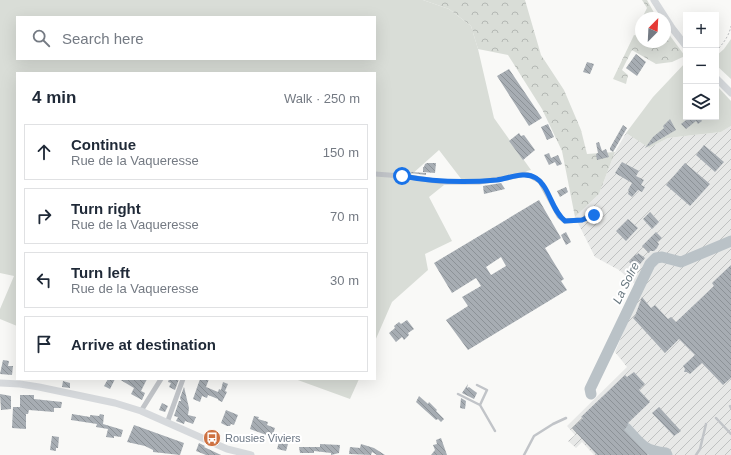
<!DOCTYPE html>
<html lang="en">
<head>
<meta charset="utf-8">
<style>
	body { margin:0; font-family:Helvetica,sans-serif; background:#f6f6f7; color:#1f2937 }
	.controls { position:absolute; right:12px; top:12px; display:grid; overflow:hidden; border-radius:0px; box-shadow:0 4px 16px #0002 }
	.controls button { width:36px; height:36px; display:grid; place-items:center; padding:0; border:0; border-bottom:1px solid #e0e1e3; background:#fff; color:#1f2937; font:20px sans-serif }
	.compass { position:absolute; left:635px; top:12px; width:36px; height:36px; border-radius:50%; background:#fff; box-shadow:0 4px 16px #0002; rotate:24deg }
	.stop { position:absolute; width:12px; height:12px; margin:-9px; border:3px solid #1a73e8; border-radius:50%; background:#fff }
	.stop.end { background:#1a73e8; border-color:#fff; box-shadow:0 1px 4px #0008 }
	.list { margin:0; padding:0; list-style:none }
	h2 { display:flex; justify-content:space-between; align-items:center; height:52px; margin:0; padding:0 16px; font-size:17px }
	h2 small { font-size:13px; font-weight:400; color:#747a83 }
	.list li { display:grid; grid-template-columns:26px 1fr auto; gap:12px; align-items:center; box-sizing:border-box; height:56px; margin:0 8px 8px; padding:0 8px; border:1px solid #e0e1e3; border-radius:0px }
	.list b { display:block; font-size:15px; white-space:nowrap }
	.list p { margin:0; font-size:13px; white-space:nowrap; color:#747a83 }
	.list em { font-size:13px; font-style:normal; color:#747a83 }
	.icon { flex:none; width:22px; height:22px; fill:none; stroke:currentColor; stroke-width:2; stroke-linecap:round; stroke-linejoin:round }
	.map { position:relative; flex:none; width:731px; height:455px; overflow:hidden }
	.search { position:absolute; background:#fff; box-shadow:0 4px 16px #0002; left:16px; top:16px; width:360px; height:44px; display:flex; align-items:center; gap:10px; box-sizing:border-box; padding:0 14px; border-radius:0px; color:#747a83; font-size:15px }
	.panel { position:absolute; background:#fff; box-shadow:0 4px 16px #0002; left:16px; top:72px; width:360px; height:308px; border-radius:0px }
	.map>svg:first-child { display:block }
	.industrial { fill:url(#industrial-furrows) }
	.grass { fill:#d9ddd7; fill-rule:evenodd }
	.forest { fill:url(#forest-crowns) }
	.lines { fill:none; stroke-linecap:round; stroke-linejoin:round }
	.river { stroke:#bac2c7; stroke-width:11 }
	.building { fill:url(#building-back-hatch); fill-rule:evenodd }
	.path { stroke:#bbbdc0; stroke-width:1; stroke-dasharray:2 2; stroke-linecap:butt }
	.lane { stroke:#c1c4c8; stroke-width:2.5 }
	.street { stroke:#c1c4c8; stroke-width:5 }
	.secondary { stroke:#d6d9dc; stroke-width:7 }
	.route { stroke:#1a73e8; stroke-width:5 }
	.labels { text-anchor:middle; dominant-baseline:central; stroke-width:4; stroke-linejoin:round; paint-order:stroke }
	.poi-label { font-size:11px; fill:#6c7784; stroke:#fff; text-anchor:start }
	.water-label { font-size:12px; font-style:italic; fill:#68777f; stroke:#fff }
</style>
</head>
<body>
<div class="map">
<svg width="731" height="455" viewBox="0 0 731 455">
	<defs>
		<pattern id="industrial-furrows" width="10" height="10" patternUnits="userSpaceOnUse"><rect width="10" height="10" fill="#e7e8e7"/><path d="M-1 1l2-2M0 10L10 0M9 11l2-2" fill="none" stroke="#bfc1c1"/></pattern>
		<pattern id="forest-crowns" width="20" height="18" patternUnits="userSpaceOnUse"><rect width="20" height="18" fill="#d9ddd7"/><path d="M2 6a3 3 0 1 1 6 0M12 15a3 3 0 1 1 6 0" fill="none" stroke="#b4b8b4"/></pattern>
		<pattern id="building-back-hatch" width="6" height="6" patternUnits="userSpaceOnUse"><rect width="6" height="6" fill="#a7adb3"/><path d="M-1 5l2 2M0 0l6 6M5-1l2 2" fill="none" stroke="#8c9297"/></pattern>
	</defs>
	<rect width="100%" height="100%" fill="#f9f9f7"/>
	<path class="industrial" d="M 731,126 L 731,455 L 594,455 L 582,442 L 576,448 L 568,441 L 575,435 L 567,426 L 627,367 L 615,352 L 640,293 L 635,284 L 619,270 L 595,257 L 575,217 L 599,194 L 615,152 L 626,133 L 649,148 L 668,138 L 721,132 Z"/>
	<path class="grass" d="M 0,0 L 423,0 L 449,9 L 471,26 L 478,49 L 494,118 L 531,170 L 495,179 L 462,180 L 439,150 L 411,175 L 444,185 L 429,197 L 452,241 L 425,254 L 428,270 L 392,302 L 375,341 L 375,73 L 17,73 L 17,326 L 0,319 L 0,309 L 14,276 L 0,273 ZM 17,17 L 375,17 L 375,59 L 17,59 Z
		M 731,39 L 731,79 L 716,65 L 716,56 L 724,49 Z
		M 686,62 L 686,117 L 716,117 L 716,85 L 731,101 L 731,126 L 721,132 L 668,138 L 649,148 L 626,133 L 653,97 Z
		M 295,379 L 359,379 L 350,399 Z"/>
	<path class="forest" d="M 423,0 L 525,0 L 541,55 L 564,90 L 581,130 L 587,154 L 615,152 L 599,194 L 575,217 L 562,151 L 542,109 L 508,55 L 478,49 L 471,26 L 449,9 Z
		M 642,0 L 647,0 L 657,18 L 642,18 L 647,8 Z
		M 665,29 L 685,56 L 672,62 L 656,64 L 632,50 L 622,70 L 628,75 L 626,84 L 613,79 L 634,35 L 641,37 L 641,42 L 665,42 Z"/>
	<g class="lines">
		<path class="river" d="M 591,394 L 590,389 L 650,264 L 656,258 L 662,257 L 681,262 L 731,241
			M 626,428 C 641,444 642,450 666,453 L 667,455"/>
	</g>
	<path class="building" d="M 636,54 L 646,62 L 637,76 L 626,68 Z
		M 587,62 L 594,64 L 590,74 L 583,72 Z
		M 509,69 L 542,118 L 529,126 L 497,76 Z
		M 690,117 L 702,117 L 700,118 L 702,121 L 698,124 L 696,121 L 686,129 L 681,124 Z
		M 670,119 L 676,130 L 645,148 L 653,137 L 664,128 L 663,126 Z
		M 548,124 L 554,137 L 547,140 L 541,127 Z
		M 623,125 L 627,128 L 613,152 L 610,150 L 610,148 Z
		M 519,133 L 521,136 L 524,135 L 535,150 L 523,160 L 509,141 Z
		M 599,142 L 602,151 L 606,149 L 609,157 L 597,160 L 596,154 L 598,153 L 596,143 Z
		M 704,145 L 724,162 L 715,172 L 696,155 Z
		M 549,153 L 551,158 L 558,155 L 562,164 L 557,166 L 555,162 L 549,165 L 544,155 Z
		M 622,162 L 639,171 L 636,176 L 644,180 L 641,185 L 645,187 L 642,192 L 638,190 L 632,197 L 628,194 L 629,191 L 628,190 L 632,183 L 615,173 Z
		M 427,163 L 436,163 L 435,173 L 423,172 L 423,167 L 424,167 L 425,164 Z
		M 685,163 L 710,184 L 690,206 L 666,185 Z
		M 411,172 L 426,173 L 426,175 L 411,173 Z
		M 501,183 L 505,189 L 484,194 L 483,186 Z
		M 566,187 L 568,192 L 560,197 L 557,191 Z
		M 539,200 L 561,238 L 545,248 L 564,279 L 561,281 L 567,290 L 468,350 L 446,320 L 468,306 L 462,297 L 481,286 L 476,278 L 452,293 L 434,263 ZM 501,257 L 506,266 L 491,275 L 486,267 Z
		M 650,212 L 659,222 L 652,229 L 643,219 Z
		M 628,219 L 638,228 L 626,241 L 616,231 Z
		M 566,232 L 571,242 L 566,245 L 561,235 Z
		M 656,232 L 662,238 L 657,242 L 659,244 L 657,248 L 654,251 L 650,251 L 649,253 L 642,246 Z
		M 638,253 L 645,258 L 636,269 L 630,265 L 631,264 L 629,262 L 636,254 L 637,255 Z
		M 731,265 L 731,378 L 723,385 L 702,363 L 690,374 L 687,372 L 684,372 L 685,369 L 683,366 L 695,355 L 679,339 L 665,353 L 633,318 L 635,316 L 642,297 L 651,308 L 655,305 L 668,319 L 671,317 L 676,322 L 714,286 L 712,283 Z
		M 407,320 L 414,329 L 408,333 L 409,335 L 404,340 L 402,337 L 396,342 L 389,333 L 395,328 L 394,326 L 399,322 L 401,324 Z
		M 3,360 L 9,361 L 8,366 L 13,366 L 12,375 L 0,374 Z
		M 634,372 L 645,384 L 639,390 L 650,402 L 627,424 L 628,425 L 624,430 L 648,455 L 597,455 L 572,428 L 583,418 L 581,417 L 625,375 L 627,377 Z
		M 108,379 L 115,379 L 110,389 L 104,386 Z
		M 119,379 L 147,379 L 141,391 L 145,393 L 142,400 L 131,394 L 134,388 Z
		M 169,379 L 179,379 L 175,390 L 169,387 L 171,383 L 168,382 Z
		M 200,379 L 209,379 L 206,387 L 218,392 L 219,389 L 221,390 L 223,382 L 228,384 L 225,391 L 227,392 L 222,402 L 218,400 L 218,399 L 208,395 L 207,398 L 202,396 L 200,402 L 193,399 Z
		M 63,381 L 70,383 L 70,388 L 62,387 Z
		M 468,384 L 467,388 L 469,387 L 477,393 L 474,399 L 462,393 Z
		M 184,387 L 189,408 L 188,415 L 196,417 L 193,424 L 185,421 L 184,424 L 176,421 L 178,417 L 174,416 L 179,401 L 181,401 L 180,398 Z
		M 0,394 L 11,396 L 11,409 L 1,410 Z
		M 20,395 L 34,395 L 34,399 L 62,402 L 61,408 L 54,408 L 54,412 L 29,410 L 28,414 L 26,414 L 26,429 L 12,428 L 13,407 L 20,407 Z
		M 419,396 L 428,404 L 429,402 L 437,410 L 436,411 L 444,419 L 441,422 L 438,419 L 436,420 L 416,402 Z
		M 461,398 L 466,401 L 465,409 L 460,408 Z
		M 162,403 L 168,406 L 165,412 L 159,410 Z
		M 659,407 L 681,431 L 674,436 L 652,413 Z
		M 226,410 L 238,415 L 234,425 L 231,424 L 230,426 L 227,426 L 221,423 Z
		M 72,414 L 90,417 L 90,415 L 99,416 L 100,414 L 104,415 L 103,424 L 123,430 L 121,437 L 114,436 L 114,438 L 106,437 L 108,429 L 96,427 L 97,424 L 71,420 Z
		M 254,416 L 259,417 L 258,419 L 268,422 L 267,425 L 275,428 L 272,437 L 250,429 Z
		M 134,425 L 184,443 L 180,455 L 153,452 L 153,450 L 145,446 L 127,442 Z
		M 52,436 L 59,437 L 58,448 L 56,448 L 56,451 L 50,450 Z
		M 441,438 L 447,455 L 431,455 L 435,450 L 433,445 L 437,444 L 436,440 Z
		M 279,442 L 288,444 L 286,451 L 277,449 Z
		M 199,443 L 205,446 L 204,447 L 221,455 L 206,455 L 196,451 Z
		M 320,444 L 340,445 L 339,453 L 331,455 L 331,453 L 314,451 L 314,453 L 300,453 L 299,447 L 320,447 Z
		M 361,444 L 374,448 L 385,455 L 377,455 L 372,452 L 371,455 L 349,454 L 350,447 L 360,448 Z"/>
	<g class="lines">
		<path class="path" d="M 716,51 C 723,44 729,36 731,26"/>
		<path class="lane" d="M 477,385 L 487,390 L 480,405
			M 458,394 L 480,405 L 495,431
			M 730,406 L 731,408
			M 716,418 L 731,434
			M 524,455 L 534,436 L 553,424 L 566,418
			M 696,455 L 700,449 L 706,424"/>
		<path class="street" d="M 375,174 L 402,176 L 443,182 L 479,182 L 507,178 L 525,174 L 529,175 L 540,181 L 559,216 L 565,221 L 582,220 L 594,215
			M 141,411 L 161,379
			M 167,423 L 183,379"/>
		<path class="secondary" d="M 654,0 L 672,28 L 686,46
			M 716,78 L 731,93
			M 0,383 L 20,384 L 39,387 L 115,403 L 141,411 L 227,449 L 251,455"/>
	</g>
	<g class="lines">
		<path class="route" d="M 402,176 C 434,182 465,183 497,180 C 510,178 525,171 536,178 C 550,187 551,210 565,221 L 582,220 L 594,215"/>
	</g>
	<defs>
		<symbol id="bus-disc" viewBox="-11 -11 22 22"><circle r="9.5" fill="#ce7242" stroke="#fff"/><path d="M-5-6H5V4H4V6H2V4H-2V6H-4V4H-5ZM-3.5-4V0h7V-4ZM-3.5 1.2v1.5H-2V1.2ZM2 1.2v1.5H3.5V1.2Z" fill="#fff"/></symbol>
	</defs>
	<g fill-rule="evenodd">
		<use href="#bus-disc" x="202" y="428" width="20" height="20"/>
	</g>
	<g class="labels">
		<g class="poi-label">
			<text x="225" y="438">Rousies Viviers</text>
		</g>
		<g class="water-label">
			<text transform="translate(626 283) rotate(-64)">La Solre</text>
		</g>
	</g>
</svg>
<div class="controls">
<button>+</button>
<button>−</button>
<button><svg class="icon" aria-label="layers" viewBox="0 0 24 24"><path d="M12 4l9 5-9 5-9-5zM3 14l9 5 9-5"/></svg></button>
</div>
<svg class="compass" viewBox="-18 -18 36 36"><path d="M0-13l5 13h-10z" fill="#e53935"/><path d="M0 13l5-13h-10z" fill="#747a83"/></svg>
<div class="stop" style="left:402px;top:176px"></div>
<div class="stop end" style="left:594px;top:215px"></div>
<div class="search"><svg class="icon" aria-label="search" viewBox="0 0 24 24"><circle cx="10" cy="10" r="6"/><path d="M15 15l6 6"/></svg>Search here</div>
<section class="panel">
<h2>4 min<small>Walk · 250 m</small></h2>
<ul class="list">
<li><svg class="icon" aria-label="ahead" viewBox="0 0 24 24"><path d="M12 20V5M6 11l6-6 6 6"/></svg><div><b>Continue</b><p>Rue de la Vaqueresse</p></div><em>150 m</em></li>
<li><svg class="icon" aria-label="right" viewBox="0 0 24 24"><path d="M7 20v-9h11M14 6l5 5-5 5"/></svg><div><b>Turn right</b><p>Rue de la Vaqueresse</p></div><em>70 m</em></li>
<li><svg class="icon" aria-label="left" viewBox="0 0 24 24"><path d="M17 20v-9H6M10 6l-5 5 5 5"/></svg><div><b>Turn left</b><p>Rue de la Vaqueresse</p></div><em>30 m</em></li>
<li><svg class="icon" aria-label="arrive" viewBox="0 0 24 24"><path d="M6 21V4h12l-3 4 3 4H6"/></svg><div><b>Arrive at destination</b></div></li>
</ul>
</section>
</div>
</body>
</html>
